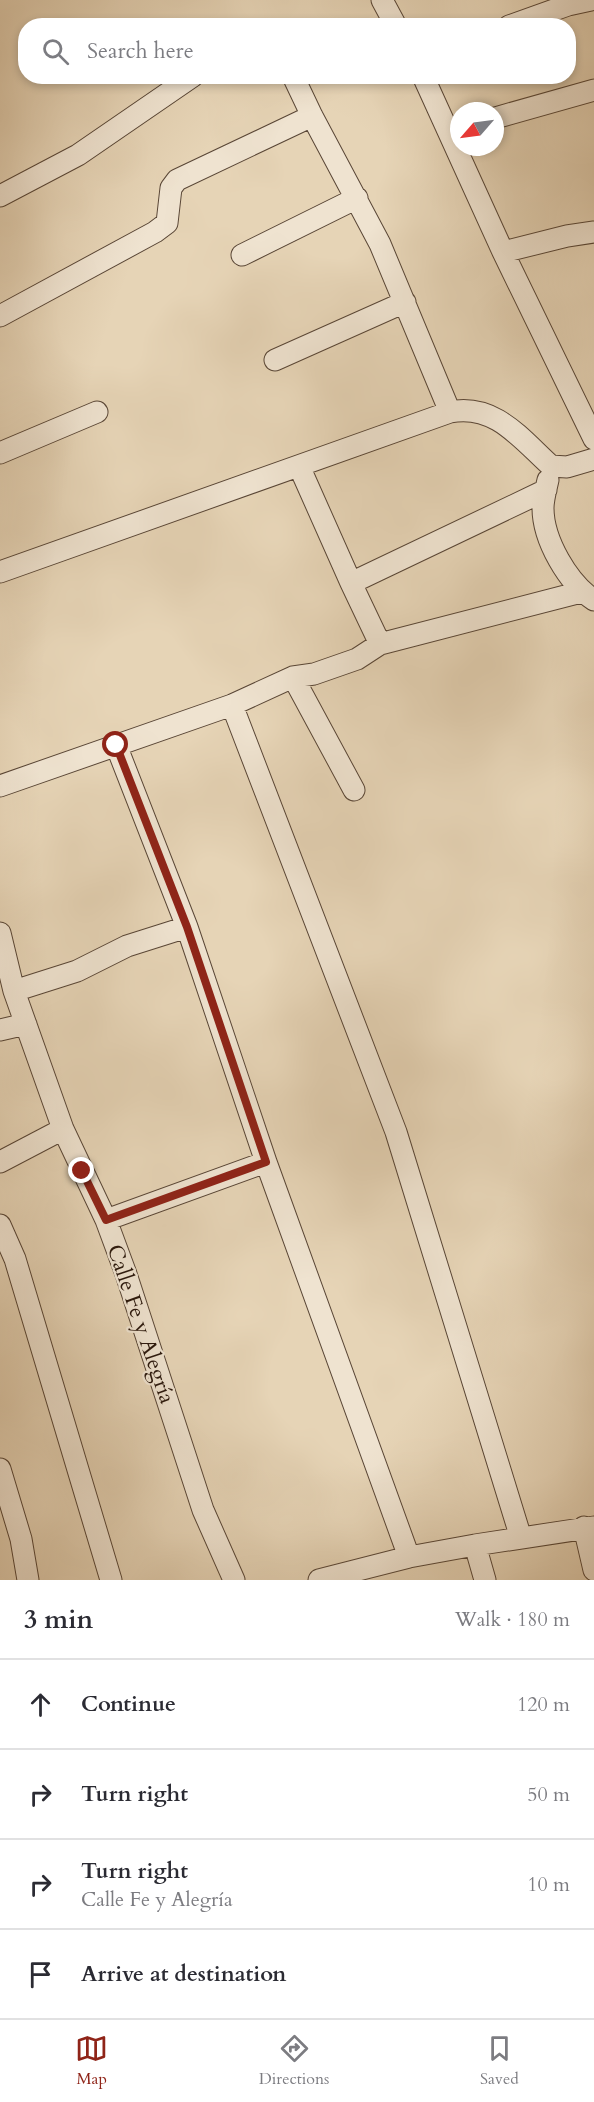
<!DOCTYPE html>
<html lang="en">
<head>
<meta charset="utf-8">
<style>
	body { margin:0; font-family:Cardo,serif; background:#f2f2f3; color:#2b2b33 }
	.compass { position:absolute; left:450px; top:102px; width:54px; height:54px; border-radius:50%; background:#fff; box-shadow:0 3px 9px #0003; rotate:242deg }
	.stop { position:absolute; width:18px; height:18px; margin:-14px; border:4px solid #8f2418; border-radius:50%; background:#fff }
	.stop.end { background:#8f2418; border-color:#fff; box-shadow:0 2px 6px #0008 }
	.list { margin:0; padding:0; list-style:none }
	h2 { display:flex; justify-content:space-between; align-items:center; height:78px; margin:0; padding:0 24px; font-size:26px }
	h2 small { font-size:20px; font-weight:400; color:#7c7c81 }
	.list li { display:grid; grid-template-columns:39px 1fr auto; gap:18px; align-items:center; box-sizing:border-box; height:90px; padding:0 24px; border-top:2px solid #e1e1e2 }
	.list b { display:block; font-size:22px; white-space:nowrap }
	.list p { margin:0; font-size:20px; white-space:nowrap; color:#7c7c81 }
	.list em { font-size:20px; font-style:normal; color:#7c7c81 }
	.icon { flex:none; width:33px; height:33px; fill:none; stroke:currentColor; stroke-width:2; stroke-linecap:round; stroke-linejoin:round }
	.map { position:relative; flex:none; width:594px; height:1580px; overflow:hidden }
	.search { position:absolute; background:#fff; box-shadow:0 3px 9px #0003; left:18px; right:18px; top:18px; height:66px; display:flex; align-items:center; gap:15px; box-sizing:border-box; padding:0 21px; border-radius:24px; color:#7c7c81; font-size:22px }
	.sheet { height:438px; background:#fff }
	nav { display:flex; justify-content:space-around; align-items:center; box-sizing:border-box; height:84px; border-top:2px solid #e1e1e2; background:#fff; font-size:16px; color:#7c7c81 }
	nav a { display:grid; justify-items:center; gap:3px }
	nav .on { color:#8f2418 }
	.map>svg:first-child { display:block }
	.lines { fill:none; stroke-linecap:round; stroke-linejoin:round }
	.minor-casing { stroke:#594636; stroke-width:23 }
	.minor { stroke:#efe3d0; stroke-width:21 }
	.route { stroke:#8f2418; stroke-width:8 }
	.labels { text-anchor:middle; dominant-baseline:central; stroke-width:4.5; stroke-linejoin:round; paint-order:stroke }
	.street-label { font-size:22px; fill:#2a170c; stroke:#efe3d0 }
</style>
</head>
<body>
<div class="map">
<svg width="594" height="1580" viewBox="0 0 594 1580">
	<rect width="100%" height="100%" fill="#e6d4b6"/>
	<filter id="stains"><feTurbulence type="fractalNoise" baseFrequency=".00333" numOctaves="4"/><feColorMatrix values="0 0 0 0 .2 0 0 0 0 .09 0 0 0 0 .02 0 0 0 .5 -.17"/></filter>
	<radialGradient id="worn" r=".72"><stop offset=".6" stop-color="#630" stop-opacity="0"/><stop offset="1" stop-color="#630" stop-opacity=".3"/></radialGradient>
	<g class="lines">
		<defs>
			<path id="minor" d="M 382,0 L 396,26
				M 509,26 L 568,5 L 591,0
				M 293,76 L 312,116 L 380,244 L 450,412
				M 423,76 L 503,252 L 594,439
				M 495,118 L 594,90
				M 0,196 L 78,155 L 193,76
				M 503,252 L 567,236 L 594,232
				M 242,255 L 357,198
				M 0,316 L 155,232 L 167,223 L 171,188 L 177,180 L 312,116
				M 275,360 L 405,302
				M 0,453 L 97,412
				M 548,480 C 546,489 543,499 543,508 C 543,540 568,583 594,600
				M 0,572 L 450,412 C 495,403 521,439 551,466 L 567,467 L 594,459
				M 351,583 L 546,490
				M 380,644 L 581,592
				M 293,677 L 354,790
				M 232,705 L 396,1132 L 521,1538
				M 116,745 L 187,927 L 266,1162 L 409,1557
				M 0,786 L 232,705 L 293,677 L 314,674 L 357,659 L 380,644 L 351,583 L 299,466
				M 0,933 L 14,991 L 63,1129 L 106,1220 L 126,1274 L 203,1510 L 234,1580
				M 14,991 L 77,971 L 127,946 L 187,927
				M 0,1030 L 26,1024
				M 0,1162 L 63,1129
				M 106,1220 L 266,1162
				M 0,1225 L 15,1259 L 111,1580
				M 0,1469 L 21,1539 L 28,1580
				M 584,1527 L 594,1570
				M 475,1545 L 485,1580
				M 319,1580 L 409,1557 L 475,1545 L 594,1527"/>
		</defs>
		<use href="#minor" class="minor-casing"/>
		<use href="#minor" class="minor"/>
	</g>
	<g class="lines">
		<path class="route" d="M 82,1171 L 106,1220 L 266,1162 L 187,927 L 116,745"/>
	</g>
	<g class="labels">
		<g class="street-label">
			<text transform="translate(141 1324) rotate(71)">Calle Fe y Alegría</text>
		</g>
	</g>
	<rect width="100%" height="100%" filter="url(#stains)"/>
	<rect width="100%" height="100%" fill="url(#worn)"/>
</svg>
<svg class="compass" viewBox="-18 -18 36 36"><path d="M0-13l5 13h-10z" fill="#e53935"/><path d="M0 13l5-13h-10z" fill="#7c7c81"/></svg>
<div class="stop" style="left:116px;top:745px"></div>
<div class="stop end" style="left:82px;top:1171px"></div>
<div class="search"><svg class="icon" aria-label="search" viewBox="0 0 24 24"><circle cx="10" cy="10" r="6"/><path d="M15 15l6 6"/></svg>Search here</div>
</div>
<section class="sheet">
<h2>3 min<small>Walk · 180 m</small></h2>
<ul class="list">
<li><svg class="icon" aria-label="ahead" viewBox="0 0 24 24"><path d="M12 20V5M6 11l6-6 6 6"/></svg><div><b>Continue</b></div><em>120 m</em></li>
<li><svg class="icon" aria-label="right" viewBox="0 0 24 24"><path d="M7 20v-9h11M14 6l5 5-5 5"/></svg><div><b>Turn right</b></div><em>50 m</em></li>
<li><svg class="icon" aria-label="right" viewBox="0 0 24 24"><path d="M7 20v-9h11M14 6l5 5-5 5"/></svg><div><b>Turn right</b><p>Calle Fe y Alegría</p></div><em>10 m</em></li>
<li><svg class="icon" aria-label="arrive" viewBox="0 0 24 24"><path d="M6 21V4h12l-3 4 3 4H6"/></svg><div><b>Arrive at destination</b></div></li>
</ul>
</section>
<nav>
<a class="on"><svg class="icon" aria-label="map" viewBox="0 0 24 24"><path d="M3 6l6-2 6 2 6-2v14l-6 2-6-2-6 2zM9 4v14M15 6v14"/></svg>Map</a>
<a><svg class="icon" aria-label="directions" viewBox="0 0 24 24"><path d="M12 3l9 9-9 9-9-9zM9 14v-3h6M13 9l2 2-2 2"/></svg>Directions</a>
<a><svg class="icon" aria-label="saved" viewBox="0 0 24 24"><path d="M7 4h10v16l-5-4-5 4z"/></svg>Saved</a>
</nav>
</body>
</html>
